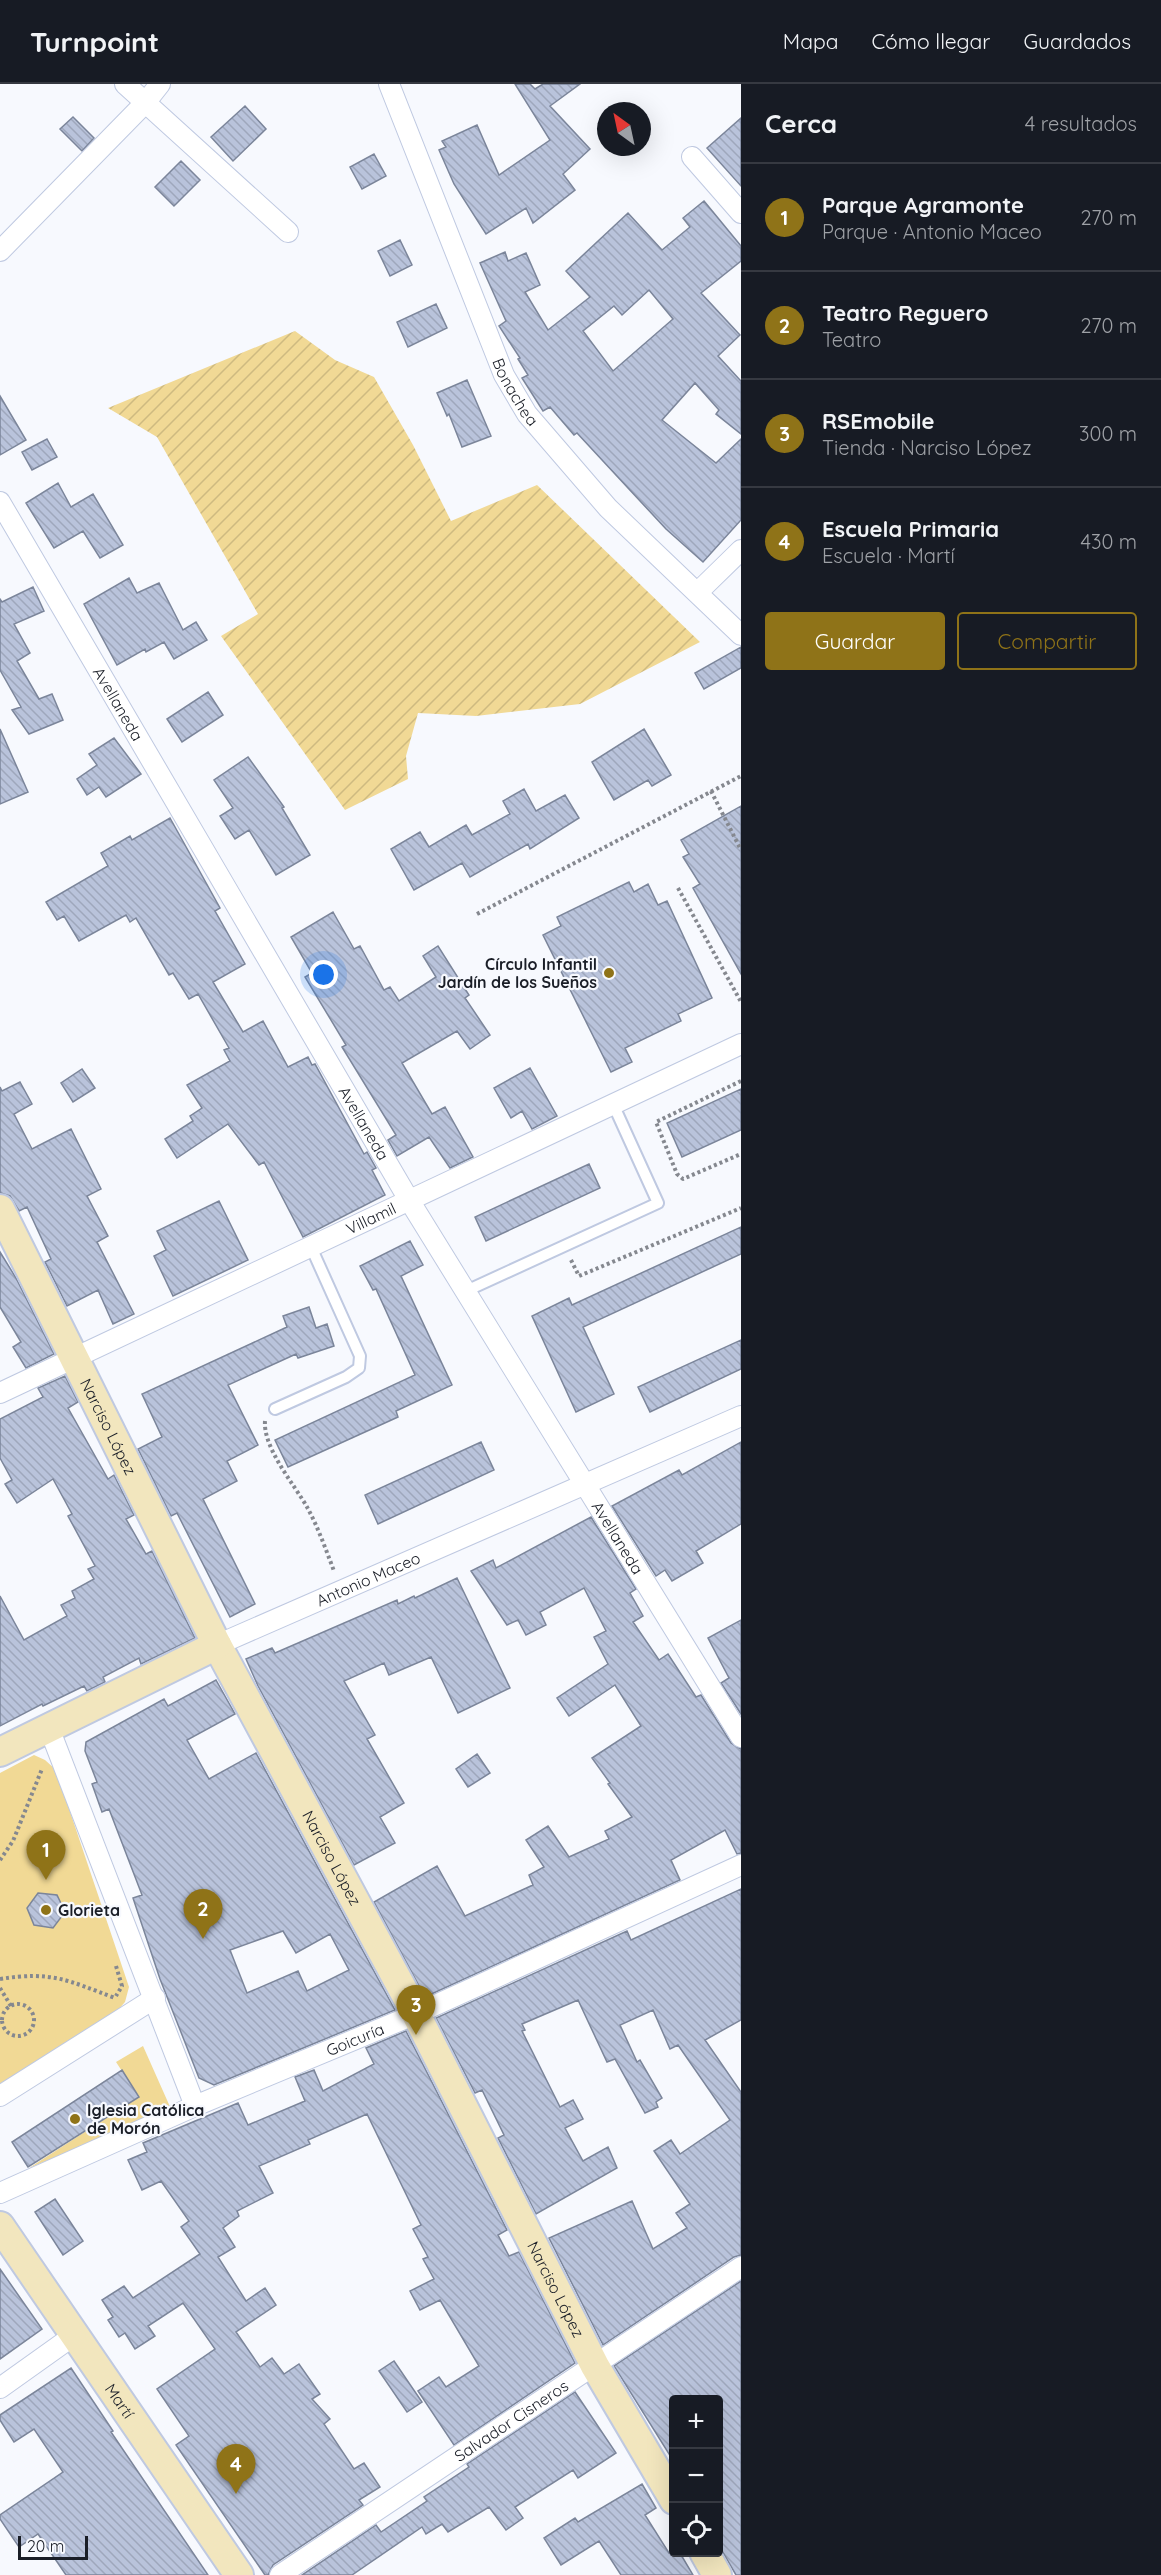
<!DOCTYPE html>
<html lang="es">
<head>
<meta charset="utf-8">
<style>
	body { margin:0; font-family:Quicksand,sans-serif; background:#20242c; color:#f1f3f6 }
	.controls { position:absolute; right:18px; bottom:18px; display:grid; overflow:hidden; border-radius:6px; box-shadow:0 6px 24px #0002 }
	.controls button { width:54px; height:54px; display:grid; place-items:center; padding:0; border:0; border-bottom:2px solid #363941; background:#171b24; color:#f1f3f6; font:30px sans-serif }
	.compass { position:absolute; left:597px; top:18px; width:54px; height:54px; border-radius:50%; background:#171b24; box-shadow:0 6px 24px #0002; rotate:327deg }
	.scale { position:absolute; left:18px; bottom:15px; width:70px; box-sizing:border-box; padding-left:6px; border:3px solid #1a1e27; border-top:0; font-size:16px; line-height:21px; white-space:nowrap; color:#1a1e27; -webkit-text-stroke:4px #f7f9fe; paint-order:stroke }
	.you { position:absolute; left:324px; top:891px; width:21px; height:21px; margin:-15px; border:4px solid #fff; border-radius:50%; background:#1a73e8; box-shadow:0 0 0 9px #1a73e833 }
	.badge { display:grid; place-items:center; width:39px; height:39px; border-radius:50%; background:#8f7318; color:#fff; font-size:20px; font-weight:700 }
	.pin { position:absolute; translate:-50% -50px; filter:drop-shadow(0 2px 3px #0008) }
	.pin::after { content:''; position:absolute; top:32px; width:21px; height:18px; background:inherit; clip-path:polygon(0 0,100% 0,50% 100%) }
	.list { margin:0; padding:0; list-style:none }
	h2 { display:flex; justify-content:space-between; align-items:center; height:78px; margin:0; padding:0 24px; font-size:26px }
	h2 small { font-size:20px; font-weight:400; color:#9ea1a6 }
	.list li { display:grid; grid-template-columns:39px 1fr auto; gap:18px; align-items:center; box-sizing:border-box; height:108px; padding:0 24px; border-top:2px solid #363941 }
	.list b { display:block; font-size:22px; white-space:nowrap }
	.list p { margin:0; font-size:20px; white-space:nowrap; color:#9ea1a6 }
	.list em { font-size:20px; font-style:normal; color:#9ea1a6 }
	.actions { display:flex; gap:12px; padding:18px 24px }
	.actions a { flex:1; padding:14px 0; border:2px solid #8f7318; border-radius:6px; text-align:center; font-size:21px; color:#8f7318 }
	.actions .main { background:#8f7318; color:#fff }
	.icon { flex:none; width:33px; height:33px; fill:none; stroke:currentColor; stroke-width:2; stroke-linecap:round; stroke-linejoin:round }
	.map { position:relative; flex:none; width:741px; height:2491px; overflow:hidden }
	header { display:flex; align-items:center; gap:36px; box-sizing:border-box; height:84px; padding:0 30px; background:#171b24; border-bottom:2px solid #363941 }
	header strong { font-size:28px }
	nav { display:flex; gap:33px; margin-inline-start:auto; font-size:21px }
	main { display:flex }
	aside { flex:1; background:#171b24 }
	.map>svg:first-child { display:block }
	.green { fill:#f1d995 }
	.garden { fill:url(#garden-furrows) }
	.building { fill:url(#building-back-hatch); stroke:#7b859a; stroke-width:1.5; fill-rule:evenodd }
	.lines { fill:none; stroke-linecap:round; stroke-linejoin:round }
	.lane-casing { stroke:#bfc9e1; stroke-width:14 }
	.street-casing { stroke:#bfc9e1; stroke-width:22 }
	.secondary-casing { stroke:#bfc9e1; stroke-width:32 }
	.path { stroke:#85888f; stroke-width:4; stroke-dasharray:3 3; stroke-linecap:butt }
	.lane { stroke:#fff; stroke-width:10 }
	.street { stroke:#fff; stroke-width:20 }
	.secondary { stroke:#f2e6be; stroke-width:28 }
	.poi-dot { fill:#8f7318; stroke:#f7f9fe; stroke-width:2 }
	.labels { text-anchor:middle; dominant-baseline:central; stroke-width:4.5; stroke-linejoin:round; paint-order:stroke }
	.street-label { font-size:16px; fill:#1a1e27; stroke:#f7f9fe }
	.poi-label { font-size:16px; font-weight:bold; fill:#1a1e27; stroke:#f7f9fe; text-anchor:start }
</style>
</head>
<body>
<header>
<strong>Turnpoint</strong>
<nav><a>Mapa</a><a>Cómo llegar</a><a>Guardados</a></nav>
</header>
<main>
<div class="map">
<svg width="741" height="2491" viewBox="0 0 741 2491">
	<defs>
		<pattern id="garden-furrows" width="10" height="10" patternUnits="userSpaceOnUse" patternTransform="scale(1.5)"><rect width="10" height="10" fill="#f1d995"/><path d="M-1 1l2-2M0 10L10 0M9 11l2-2" fill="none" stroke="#ceba80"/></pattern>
		<pattern id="building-back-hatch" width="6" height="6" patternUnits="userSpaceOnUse" patternTransform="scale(1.5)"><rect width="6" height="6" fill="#b9c3db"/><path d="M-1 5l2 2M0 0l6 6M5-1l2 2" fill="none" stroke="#9ea7bc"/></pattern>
	</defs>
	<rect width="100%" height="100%" fill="#f7f9fe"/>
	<path class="green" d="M 34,1671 L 45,1676 L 56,1686 L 129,1903 L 125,1918 L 117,1927 L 0,2003 L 0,1689 Z
		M 143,1962 L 171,2025 L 29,2084 L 139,2013 L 116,1978 Z"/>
	<path class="garden" d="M 295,247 L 335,276 L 374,293 L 413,361 L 451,437 L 537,401 L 700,558 L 580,620 L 476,632 L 418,629 L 406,672 L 408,695 L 345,726 L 221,552 L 258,530 L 157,353 L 108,324 Z"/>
	<path class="building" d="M 515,0 L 530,0 L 535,5 L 543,0 L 580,0 L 550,22 L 590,65 L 563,90 L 575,106 L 533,139 L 526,124 L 486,150 L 454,100 L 439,66 L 446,63 L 442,57 L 477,41 L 499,91 L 550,56 Z
		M 245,22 L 266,45 L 233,77 L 211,53 Z
		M 73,33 L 94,54 L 82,67 L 60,45 Z
		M 741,34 L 741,102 L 707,64 Z
		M 374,70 L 386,92 L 362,105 L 350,83 Z
		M 181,77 L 200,96 L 174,122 L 155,103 Z
		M 704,117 L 741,162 L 741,177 L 701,209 L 740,251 L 718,272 L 741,297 L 741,350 L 716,330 L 719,326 L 695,299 L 662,336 L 716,379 L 741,355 L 741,436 L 703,478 L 666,445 L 577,349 L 574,351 L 550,323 L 543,327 L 522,294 L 528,291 L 518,275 L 520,274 L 499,242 L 506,237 L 480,179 L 505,168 L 508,177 L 526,169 L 540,201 L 525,208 L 548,246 L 590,213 L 566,187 L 628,129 L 662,166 L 690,143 L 683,134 ZM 649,206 L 673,235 L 613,287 L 583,247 L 614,222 L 622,231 Z
		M 400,156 L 412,181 L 390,192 L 378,167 Z
		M 436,220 L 447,244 L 408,263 L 397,238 Z
		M 467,296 L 491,352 L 462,363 L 449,330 L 447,332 L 437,309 Z
		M 0,312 L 26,356 L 0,371 Z
		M 47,355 L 57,373 L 32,386 L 22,368 Z
		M 58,399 L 71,423 L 93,410 L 123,461 L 100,474 L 83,447 L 54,464 L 26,419 Z
		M 129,494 L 137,509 L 159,499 L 183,546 L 196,538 L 207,556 L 174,575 L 164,558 L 146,568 L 145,565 L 117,581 L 84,520 Z
		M 33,503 L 44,527 L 14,540 L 30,569 L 17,577 L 39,615 L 52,610 L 63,636 L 29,650 L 12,626 L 21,623 L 0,586 L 0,515 L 2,518 Z
		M 741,563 L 741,584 L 704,605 L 695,589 Z
		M 208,608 L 223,631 L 182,658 L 167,635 Z
		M 0,645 L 28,708 L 0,720 Z
		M 644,645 L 671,691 L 652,702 L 648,696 L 614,716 L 592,678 Z
		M 114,654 L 141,690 L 106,713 L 99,703 L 87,711 L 77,695 L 97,681 L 89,670 Z
		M 248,673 L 284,723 L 282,724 L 310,771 L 276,791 L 249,746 L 235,755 L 220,732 L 233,724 L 214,696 Z
		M 524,705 L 536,727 L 565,711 L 579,734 L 530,765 L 528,760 L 470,793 L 462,779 L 414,806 L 391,765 L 420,748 L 429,763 L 466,741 L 472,751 L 510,730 L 503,717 Z
		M 741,722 L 741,890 L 693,804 L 700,800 L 683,773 L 689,770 L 681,756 Z
		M 170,734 L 220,824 L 215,827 L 245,880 L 213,898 L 243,948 L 263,937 L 288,983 L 308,973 L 312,981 L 315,980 L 364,1070 L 367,1068 L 376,1084 L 372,1086 L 385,1111 L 303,1153 L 264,1078 L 259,1081 L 228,1040 L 177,1074 L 165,1055 L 193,1037 L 190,1032 L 202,1024 L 187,1001 L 230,977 L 224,966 L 229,964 L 198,910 L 189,915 L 173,889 L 169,891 L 136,834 L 130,838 L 126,831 L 79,857 L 64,832 L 57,836 L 46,818 L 108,782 L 101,769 L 130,752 L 132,756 Z
		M 629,798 L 634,808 L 648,800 L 658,821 L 667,817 L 712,914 L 678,930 L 681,937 L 625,964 L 632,978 L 611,988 L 543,851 L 561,842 L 557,833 Z
		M 333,828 L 354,865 L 360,862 L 384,906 L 390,903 L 399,917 L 436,893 L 423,872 L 438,862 L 469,911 L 465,914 L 490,951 L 470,965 L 457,947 L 402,979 L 432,1030 L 445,1023 L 473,1073 L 450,1084 L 429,1053 L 397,1072 L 388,1056 L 396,1051 L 342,963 L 346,961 L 305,893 L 312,889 L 291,853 Z
		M 530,984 L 557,1032 L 532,1045 L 522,1027 L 511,1034 L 494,1004 Z
		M 82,985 L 95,1004 L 73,1018 L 61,999 Z
		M 20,998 L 32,1020 L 14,1030 L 32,1065 L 71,1045 L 101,1105 L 87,1112 L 108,1152 L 97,1158 L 134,1230 L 113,1240 L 98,1206 L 67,1222 L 45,1178 L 51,1175 L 27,1123 L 19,1127 L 10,1112 L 0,1109 L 0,1003 L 2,1007 Z
		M 741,1005 L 741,1046 L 682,1073 L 667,1039 Z
		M 589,1080 L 600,1104 L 486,1157 L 475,1133 Z
		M 219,1117 L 248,1176 L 173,1212 L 154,1172 L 166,1166 L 157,1147 Z
		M 741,1143 L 741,1170 L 583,1243 L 614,1310 L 576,1328 L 532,1232 L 569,1214 L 572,1221 Z
		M 410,1157 L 423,1181 L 401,1192 L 452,1301 L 396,1327 L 398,1333 L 288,1383 L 275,1356 L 415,1291 L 376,1205 L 373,1206 L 360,1182 Z
		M 0,1168 L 16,1194 L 54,1270 L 26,1284 L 13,1263 L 21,1258 L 0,1223 Z
		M 309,1223 L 316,1244 L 327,1240 L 334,1262 L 298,1274 L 296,1270 L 228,1301 L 258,1361 L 227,1377 L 237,1397 L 203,1415 L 255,1520 L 230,1533 L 177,1429 L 171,1432 L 138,1365 L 162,1353 L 142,1310 L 287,1243 L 283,1232 Z
		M 741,1256 L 741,1285 L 650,1328 L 638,1303 Z
		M 65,1292 L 78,1318 L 68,1324 L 108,1395 L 114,1391 L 134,1431 L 126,1435 L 146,1470 L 152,1467 L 195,1554 L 141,1580 L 139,1574 L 103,1593 L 105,1598 L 87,1607 L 84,1602 L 43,1622 L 42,1620 L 0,1642 L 0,1512 L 24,1556 L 67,1532 L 61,1521 L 75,1514 L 72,1507 L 94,1495 L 88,1485 L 95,1482 L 68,1432 L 72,1430 L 53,1395 L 17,1419 L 5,1400 L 12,1396 L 0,1374 L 0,1335 L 43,1313 L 38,1304 Z
		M 481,1358 L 494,1386 L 378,1440 L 365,1411 Z
		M 741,1358 L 741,1440 L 696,1467 L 703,1479 L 672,1497 L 665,1486 L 656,1492 L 612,1422 L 679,1386 L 682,1391 Z
		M 591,1433 L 636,1505 L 630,1509 L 643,1532 L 633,1538 L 659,1576 L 668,1570 L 696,1613 L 701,1611 L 731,1659 L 741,1665 L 741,1769 L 737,1770 L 725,1746 L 671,1776 L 680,1796 L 425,1913 L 374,1818 L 437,1782 L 465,1832 L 533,1801 L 529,1791 L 544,1783 L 526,1756 L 548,1742 L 569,1773 L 609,1755 L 605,1747 L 632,1733 L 608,1700 L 610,1699 L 592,1674 L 641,1642 L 615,1601 L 569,1632 L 557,1614 L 608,1580 L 594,1553 L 606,1547 L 584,1504 L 540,1528 L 546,1541 L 526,1551 L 518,1536 L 507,1541 L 471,1487 L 493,1476 L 496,1484 Z
		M 457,1494 L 510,1604 L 458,1629 L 431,1573 L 389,1591 L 384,1579 L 344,1597 L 375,1651 L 367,1655 L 404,1719 L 380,1733 L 395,1759 L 354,1781 L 258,1602 L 246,1575 L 272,1564 L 275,1569 L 397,1516 L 398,1520 L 414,1512 L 415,1514 Z
		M 741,1536 L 741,1630 L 721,1599 L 729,1594 L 708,1554 Z
		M 216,1596 L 235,1630 L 187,1656 L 209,1695 L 256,1669 L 395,1926 L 214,2001 L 199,1994 L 160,1895 L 133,1814 L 142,1811 L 109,1725 L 102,1728 L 92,1700 L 97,1698 L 85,1667 L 86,1658 L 164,1615 L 168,1622 ZM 283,1847 L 296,1869 L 330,1850 L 349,1886 L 307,1907 L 298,1887 L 247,1909 L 230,1866 Z
		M 477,1670 L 490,1689 L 468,1703 L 456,1685 Z
		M 741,1805 L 741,1936 L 705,1956 L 741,2008 L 741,2171 L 734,2173 L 603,2261 L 549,2154 L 632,2117 L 653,2165 L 687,2144 L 676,2129 L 690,2120 L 654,2067 L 671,2056 L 680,2070 L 730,2036 L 678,1961 L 670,1965 L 653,1926 L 620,1941 L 637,1978 L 640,1976 L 662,2014 L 656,2018 L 658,2023 L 645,2029 L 615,1975 L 607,1978 L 578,1916 L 522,1940 L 525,1946 L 522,1947 L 560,2023 L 573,2016 L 583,2035 L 565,2044 L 583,2077 L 608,2063 L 617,2084 L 536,2130 L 498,2054 L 504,2051 L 482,2006 L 475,2009 L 436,1934 L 627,1847 L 631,1856 Z
		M 38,1809 L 57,1811 L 65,1828 L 53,1844 L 34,1841 L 27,1824 Z
		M 406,1947 L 507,2146 L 498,2151 L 509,2172 L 519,2168 L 575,2279 L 454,2361 L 418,2307 L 439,2293 L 446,2303 L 479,2282 L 440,2216 L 420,2226 L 410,2207 L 434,2195 L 423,2175 L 428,2173 L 413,2145 L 421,2141 L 367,2030 L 308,2056 L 310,2060 L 259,2082 L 273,2109 L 237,2127 L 239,2132 L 223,2144 L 235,2163 L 218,2173 L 246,2217 L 265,2204 L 276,2221 L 236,2248 L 260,2283 L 272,2274 L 284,2290 L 299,2280 L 320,2310 L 312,2315 L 330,2335 L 324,2340 L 354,2385 L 364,2379 L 380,2403 L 359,2416 L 363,2421 L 273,2481 L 268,2491 L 265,2491 L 176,2361 L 189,2352 L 157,2305 L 215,2265 L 183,2219 L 148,2242 L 155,2252 L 135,2265 L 125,2249 L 119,2253 L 108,2236 L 113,2233 L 102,2216 L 124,2202 L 133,2214 L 200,2170 L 181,2143 L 189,2137 L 161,2097 L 142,2106 L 128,2076 L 147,2068 L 143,2059 L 238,2019 L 248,2041 L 305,2017 L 295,1993 L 314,1986 L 323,2007 L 374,1980 L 366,1964 Z
		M 122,1986 L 139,2013 L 28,2083 L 12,2058 Z
		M 55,2115 L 83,2157 L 63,2171 L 35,2128 Z
		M 0,2185 L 42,2245 L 0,2275 Z
		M 741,2197 L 741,2491 L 736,2491 L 718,2460 L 718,2316 L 674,2316 L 674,2378 L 614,2282 Z
		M 394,2277 L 422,2318 L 407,2328 L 379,2287 Z
		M 71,2284 L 113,2347 L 111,2348 L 208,2491 L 66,2491 L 38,2450 L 19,2463 L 0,2435 L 0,2431 L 63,2388 L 34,2345 L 14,2358 L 0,2336 L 0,2331 Z
		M 575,2308 L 616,2369 L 578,2394 L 573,2386 L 515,2423 L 523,2434 L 506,2446 L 489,2423 L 448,2448 L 442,2440 L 426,2450 L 422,2443 L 352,2491 L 302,2491 L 376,2441 L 381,2448 L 427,2417 L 424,2413 L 469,2383 L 467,2380 Z
		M 642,2400 L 656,2424 L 645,2431 L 669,2469 L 680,2469 L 693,2491 L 621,2491 L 599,2457 L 561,2481 L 544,2454 L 575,2434 L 578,2438 Z"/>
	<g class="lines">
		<defs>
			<path id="lane" d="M 466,1207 L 658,1119 L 613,1020
				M 275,1325 L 346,1293 L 359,1284 L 360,1272 L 311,1163"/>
			<g id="street">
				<path d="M 125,0 L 288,148"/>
				<path id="s1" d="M 389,0 L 504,291 L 527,330 L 608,424 L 741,551"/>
				<path d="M 692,73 L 741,129"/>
				<path d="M 0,167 L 145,19 L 160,0"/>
				<path id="s2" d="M 0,418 L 409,1116 L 741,1653"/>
				<path d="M 698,508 L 741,466"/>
				<path id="s3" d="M 0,1309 L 741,960"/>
				<path id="s4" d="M 217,1561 L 741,1332"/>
				<path d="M 49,1644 L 195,2022"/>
				<path d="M 0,2012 L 155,1914"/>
				<path id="s5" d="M 0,2109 L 195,2022 L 416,1930 L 741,1781"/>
				<path d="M 0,2304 L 73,2252"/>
				<path id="s6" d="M 280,2491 L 741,2183"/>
			</g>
			<g id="secondary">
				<path id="s7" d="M 0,1125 L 217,1561 L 416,1930 L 595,2282 L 674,2416"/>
				<path d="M 0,1668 L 217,1561"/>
				<path id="s8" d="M 0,2142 L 239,2491"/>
				<path d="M 704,2468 L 717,2491"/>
			</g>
		</defs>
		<use href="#lane" class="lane-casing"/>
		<use href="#street" class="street-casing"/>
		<use href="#secondary" class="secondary-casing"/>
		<path class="path" d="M 711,707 L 741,766
			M 678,804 L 741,918
			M 477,830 L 741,692
			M 741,997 L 656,1038 L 677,1090 L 683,1095 L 741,1070
			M 571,1176 L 579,1192 L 741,1124
			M 265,1337 C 263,1364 294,1400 307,1423 C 318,1443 326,1466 334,1487
			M 0,1776 L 13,1757 L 42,1685
			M 116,1882 L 122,1902 L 116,1912
			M 0,1895 C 52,1887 67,1896 115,1914
			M 0,1904 L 11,1922
			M2 1936a16 16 0 1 1 32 0a16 16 0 1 1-32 0Z"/>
		<use href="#lane" class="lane"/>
		<use href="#street" class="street"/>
		<use href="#secondary" class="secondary"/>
	</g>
	<g class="poi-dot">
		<circle cx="609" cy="889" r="6"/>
		<circle cx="46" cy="1826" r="6"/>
		<circle cx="75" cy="2035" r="6"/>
	</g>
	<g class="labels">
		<g class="street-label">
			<text stroke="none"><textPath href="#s1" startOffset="333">Bonachea</textPath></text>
			<text stroke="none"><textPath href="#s2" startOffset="234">Avellaneda</textPath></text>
			<text stroke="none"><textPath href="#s2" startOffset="720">Avellaneda</textPath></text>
			<text stroke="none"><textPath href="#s3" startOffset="410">Villamil</textPath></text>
			<text stroke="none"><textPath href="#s7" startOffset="243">Narciso López</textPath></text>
			<text stroke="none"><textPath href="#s2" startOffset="1206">Avellaneda</textPath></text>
			<text stroke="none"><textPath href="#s4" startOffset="165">Antonio Maceo</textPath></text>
			<text stroke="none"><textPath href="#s7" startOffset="729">Narciso López</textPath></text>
			<text stroke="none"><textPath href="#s5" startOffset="387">Goicuría</textPath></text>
			<text stroke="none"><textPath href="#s7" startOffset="1215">Narciso López</textPath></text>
			<text stroke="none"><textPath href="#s8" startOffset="212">Martí</textPath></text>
			<text stroke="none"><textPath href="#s6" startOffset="278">Salvador Cisneros</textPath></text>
		</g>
		<g class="poi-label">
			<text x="597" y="880" text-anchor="end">Círculo Infantil<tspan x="597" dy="18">Jardín de los Sueños</tspan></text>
			<text x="58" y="1826">Glorieta</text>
			<text x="87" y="2026">Iglesia Católica<tspan x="87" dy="18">de Morón</tspan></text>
		</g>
	</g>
</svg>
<div class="controls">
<button>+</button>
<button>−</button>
<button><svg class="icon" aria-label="locate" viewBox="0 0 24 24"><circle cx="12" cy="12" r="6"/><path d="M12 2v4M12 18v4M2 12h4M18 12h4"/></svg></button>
</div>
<svg class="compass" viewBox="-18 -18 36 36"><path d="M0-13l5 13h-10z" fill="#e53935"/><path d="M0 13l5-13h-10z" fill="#9ea1a6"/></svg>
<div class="scale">20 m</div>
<div class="you"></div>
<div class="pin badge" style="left:46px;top:1796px">1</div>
<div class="pin badge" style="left:203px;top:1855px">2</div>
<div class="pin badge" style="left:416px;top:1951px">3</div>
<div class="pin badge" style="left:236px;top:2410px">4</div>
</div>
<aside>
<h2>Cerca<small>4 resultados</small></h2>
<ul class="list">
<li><span class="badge">1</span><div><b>Parque Agramonte</b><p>Parque · Antonio Maceo</p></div><em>270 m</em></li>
<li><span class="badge">2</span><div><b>Teatro Reguero</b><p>Teatro</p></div><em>270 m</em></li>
<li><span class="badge">3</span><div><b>RSEmobile</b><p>Tienda · Narciso López</p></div><em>300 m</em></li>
<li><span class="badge">4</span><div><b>Escuela Primaria</b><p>Escuela · Martí</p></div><em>430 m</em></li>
</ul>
<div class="actions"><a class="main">Guardar</a><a>Compartir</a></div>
</aside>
</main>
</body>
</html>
